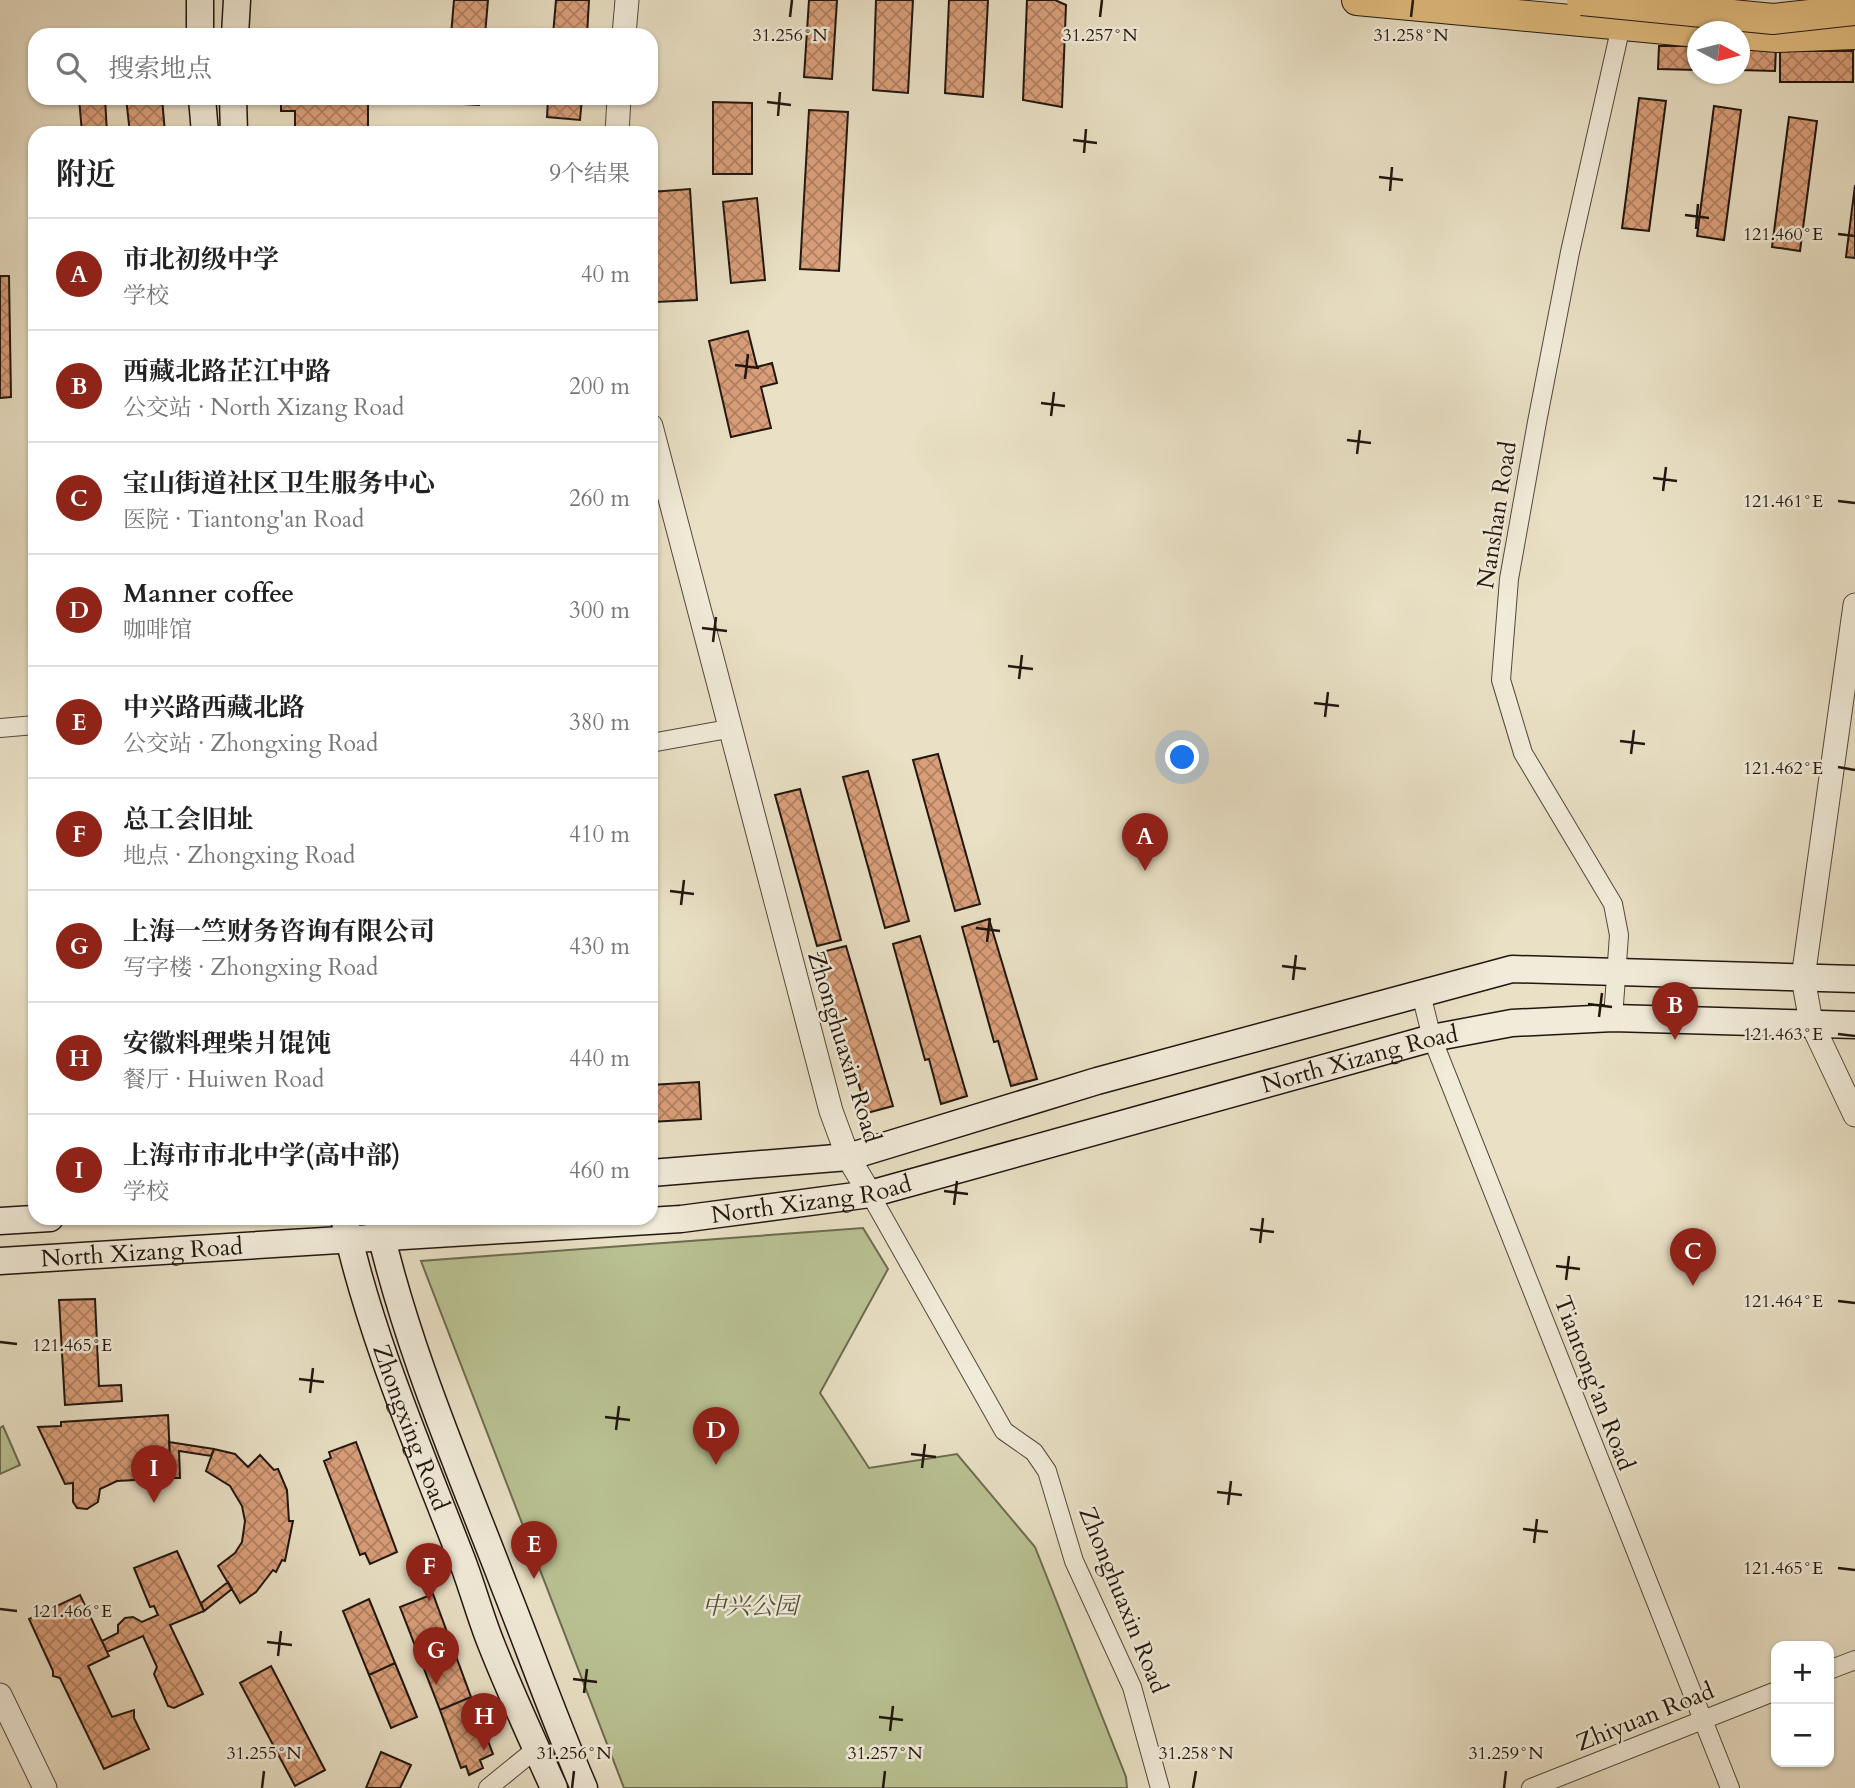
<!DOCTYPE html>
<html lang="zh">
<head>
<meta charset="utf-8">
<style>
	body { margin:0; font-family:Cardo,"Noto Serif SC",serif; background:#f2f2f2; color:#222 }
	.controls { position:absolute; right:21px; bottom:21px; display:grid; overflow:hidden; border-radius:14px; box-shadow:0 2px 5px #0004 }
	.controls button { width:63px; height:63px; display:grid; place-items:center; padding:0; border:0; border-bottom:2px solid #e0e0e0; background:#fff; color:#222; font:35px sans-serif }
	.compass { position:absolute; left:1687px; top:21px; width:63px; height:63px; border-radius:50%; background:#fff; box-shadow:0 2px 5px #0004; rotate:97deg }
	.you { position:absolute; left:1183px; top:758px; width:24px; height:24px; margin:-18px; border:5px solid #fff; border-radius:50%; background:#1a73e8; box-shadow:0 0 0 10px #1a73e833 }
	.badge { display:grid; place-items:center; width:46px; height:46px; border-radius:50%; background:#8f2418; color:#fff; font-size:23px; font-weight:700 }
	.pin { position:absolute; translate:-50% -58px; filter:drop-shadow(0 2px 4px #0008) }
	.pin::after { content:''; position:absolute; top:37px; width:24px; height:21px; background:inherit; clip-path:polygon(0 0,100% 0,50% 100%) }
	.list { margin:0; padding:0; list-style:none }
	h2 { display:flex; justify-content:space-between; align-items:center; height:91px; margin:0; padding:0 28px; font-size:30px }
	h2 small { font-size:23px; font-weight:400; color:#767676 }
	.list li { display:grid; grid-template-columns:46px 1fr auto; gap:21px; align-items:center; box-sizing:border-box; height:112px; padding:0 28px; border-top:2px solid #e0e0e0 }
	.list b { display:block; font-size:26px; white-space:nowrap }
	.list p { margin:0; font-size:23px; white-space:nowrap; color:#767676 }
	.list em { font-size:23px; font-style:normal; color:#767676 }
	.icon { flex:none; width:38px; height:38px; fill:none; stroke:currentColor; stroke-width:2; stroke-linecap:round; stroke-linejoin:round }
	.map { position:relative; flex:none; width:1855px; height:1788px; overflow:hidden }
	.search { position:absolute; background:#fff; box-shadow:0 2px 5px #0004; left:28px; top:28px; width:630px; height:77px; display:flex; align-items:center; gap:18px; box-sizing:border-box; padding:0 24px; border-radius:21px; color:#767676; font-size:26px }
	.panel { position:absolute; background:#fff; box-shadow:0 2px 5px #0004; left:28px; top:126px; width:630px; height:1099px; border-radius:21px }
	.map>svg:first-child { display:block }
	.green { fill:#b9c192; stroke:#6d6c50; stroke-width:2 }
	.building { fill:url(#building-cross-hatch); stroke:#21160f; stroke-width:2 }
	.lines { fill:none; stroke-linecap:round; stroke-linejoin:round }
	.minor-casing { stroke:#53483c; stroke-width:20 }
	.tertiary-casing { stroke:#53483c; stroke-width:25 }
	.secondary-casing { stroke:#21160f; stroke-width:29 }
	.primary-casing { stroke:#21160f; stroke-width:32 }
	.minor { stroke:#f1ebd9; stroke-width:18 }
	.tertiary { stroke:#f1ebd9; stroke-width:23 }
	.secondary { stroke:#f1ebd9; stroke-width:26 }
	.primary { stroke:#e4c082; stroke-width:30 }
	.trunk-bridge-casing { stroke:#21160f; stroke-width:32; stroke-linecap:butt }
	.trunk-bridge { stroke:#e4c082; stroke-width:30 }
	.ticks { fill:none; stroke:#21160f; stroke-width:2.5 }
	.labels { text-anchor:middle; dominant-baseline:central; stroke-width:5; stroke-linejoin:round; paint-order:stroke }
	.street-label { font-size:24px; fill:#21160f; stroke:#f1ebd9 }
	.park-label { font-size:24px; font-style:italic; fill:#56523d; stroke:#f1ebd9 }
	.ticks-label { font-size:18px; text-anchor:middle; fill:#21160f; stroke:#f1ebd9; stroke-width:5; stroke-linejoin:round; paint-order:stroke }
</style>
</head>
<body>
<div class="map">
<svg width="1855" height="1788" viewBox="0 0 1855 1788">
	<defs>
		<pattern id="building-cross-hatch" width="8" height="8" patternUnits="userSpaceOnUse" patternTransform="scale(1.75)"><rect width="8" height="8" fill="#da9f7a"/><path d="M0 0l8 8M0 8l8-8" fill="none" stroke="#b08162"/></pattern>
	</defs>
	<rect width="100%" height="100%" fill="#e9e0c5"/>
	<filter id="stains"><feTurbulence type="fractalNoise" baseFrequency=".00286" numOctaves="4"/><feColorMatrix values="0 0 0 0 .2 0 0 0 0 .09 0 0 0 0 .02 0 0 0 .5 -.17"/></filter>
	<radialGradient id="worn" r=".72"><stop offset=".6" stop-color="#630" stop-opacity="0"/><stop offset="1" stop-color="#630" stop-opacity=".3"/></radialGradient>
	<path class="green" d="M 863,1228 L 888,1269 L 820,1393 L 869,1468 L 957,1454 L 1035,1547 L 1126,1777 L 1127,1788 L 624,1788 L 421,1261 Z
		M 3,1426 L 20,1465 L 0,1474 L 0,1428 Z"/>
	<path class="building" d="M 454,0 L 488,0 L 485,35 L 451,35 Z
		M 556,0 L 589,0 L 587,35 L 553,35 Z
		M 809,0 L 837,0 L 832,79 L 804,77 Z
		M 876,0 L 913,0 L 908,93 L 873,90 Z
		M 949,0 L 988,0 L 983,97 L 945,93 Z
		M 1027,0 L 1055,0 L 1066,5 L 1062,107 L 1023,100 Z
		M 1659,46 L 1698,46 L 1698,70 L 1658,69 Z
		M 1740,47 L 1776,47 L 1775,71 L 1740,70 Z
		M 1780,51 L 1853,51 L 1853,82 L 1780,82 Z
		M 79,98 L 105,98 L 107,133 L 82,133 Z
		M 126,98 L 162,98 L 165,133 L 130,133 Z
		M 281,98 L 368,98 L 368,133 L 295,133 L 295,111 L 281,111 Z
		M 447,98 L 480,98 L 479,105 L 446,103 Z
		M 548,98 L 582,98 L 580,120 L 547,117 Z
		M 1639,98 L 1666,101 L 1649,231 L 1622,228 Z
		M 713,102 L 752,103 L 752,174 L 713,174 Z
		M 1714,106 L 1741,110 L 1724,240 L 1697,236 Z
		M 809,110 L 848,112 L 839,271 L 800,269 Z
		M 1789,117 L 1817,121 L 1800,251 L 1772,247 Z
		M 1855,185 L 1855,258 L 1846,257 Z
		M 690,189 L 697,300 L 656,302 L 651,192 Z
		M 757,198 L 765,280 L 731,283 L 723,202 Z
		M 0,276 L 9,276 L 11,397 L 0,398 Z
		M 748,331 L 757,367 L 772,363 L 777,383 L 761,387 L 771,428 L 731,437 L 709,341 Z
		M 938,754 L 980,904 L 955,911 L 913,760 Z
		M 868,771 L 909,921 L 885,928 L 843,777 Z
		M 800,789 L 841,940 L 817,946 L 775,795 Z
		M 989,919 L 1037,1079 L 1011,1086 L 998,1041 L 994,1042 L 962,927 Z
		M 920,936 L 967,1096 L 941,1104 L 929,1059 L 925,1060 L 893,944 Z
		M 846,946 L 893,1106 L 867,1113 L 854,1068 L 850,1069 L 818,953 Z
		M 699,1082 L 701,1119 L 651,1122 L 651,1085 Z
		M 95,1299 L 99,1386 L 121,1385 L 122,1401 L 65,1405 L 59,1300 Z
		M 168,1415 L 171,1478 L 117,1481 L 100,1489 L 98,1502 L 87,1509 L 77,1508 L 73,1502 L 73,1483 L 65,1484 L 38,1427 L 61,1426 L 61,1422 Z
		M 169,1442 L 214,1449 L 211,1456 L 179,1451 L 180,1478 L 171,1478 Z
		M 356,1442 L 397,1552 L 370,1564 L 365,1553 L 360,1555 L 324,1461 L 331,1458 L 329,1452 Z
		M 214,1449 L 235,1454 L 248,1467 L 260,1455 L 274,1470 L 278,1469 L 287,1490 L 289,1521 L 293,1521 L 285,1561 L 282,1560 L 276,1572 L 273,1570 L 256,1592 L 240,1603 L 218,1566 L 235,1553 L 242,1542 L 245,1521 L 242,1506 L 230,1486 L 206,1471 Z
		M 177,1551 L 204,1611 L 170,1625 L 203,1694 L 174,1708 L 168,1706 L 154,1674 L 157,1667 L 143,1636 L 107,1652 L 102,1641 L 118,1633 L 118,1625 L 125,1618 L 133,1617 L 142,1622 L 158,1615 L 154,1606 L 150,1607 L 134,1568 Z
		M 228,1582 L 232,1589 L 204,1611 L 201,1603 Z
		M 433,1594 L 471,1697 L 440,1710 L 400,1607 Z
		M 80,1595 L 109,1656 L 88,1666 L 112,1717 L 134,1710 L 134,1718 L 149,1749 L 104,1769 L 60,1678 L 53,1676 L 53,1671 L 29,1619 Z
		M 369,1599 L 395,1663 L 369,1675 L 343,1611 Z
		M 395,1663 L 417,1717 L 391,1728 L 369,1675 Z
		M 271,1666 L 325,1770 L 295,1786 L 240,1683 Z
		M 471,1697 L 493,1754 L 480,1760 L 483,1768 L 469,1775 L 466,1766 L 461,1768 L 440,1710 Z
		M 381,1752 L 411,1765 L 400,1788 L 366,1788 Z"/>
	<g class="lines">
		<defs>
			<path id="minor" d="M 0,728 L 35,725
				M 651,743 L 728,729
				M 1421,994 L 1432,1038 L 1730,1788
				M 1613,1018 L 1619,935 L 1613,904 L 1523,753 L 1501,680 L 1509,579 L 1537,422 L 1570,252 L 1623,17
				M 870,1194 L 1004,1431 L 1034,1452 L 1047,1471 L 1074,1561 L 1132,1687 L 1160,1788
				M 1829,1670 L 1855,1660
				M 488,1788 L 536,1749
				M 1531,1788 L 1776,1691"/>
			<path id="tertiary" d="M 624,35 L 627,0
				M 617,133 L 619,98
				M 651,426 L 831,1111 L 848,1157 L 870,1194
				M 1855,605 L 1803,978 L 1811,1022 L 1855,1115
				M 0,1695 L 45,1788"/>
			<g id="secondary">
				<path d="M 200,35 L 200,0"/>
				<path d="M 235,35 L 237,0"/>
				<path d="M 202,98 L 205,133"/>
				<path d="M 233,98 L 234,133"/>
				<path d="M 651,1173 L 848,1157 L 1097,1081 L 1512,969 L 1855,979"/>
				<path id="s1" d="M 344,1218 C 370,1335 417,1444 460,1555 C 472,1585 480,1617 492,1646 C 511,1694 533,1741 554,1788"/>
				<path d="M 377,1218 C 406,1346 457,1463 504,1585 C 531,1653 555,1721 584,1788"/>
				<path d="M 0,1221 L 50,1218"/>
				<path id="s2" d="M 0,1261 L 681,1219 L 870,1194 L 1432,1038 L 1512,1023 L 1613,1018 L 1855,1025"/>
			</g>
			<path id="primary" d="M 1357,0 L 1698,32
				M 1740,34 L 1777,37 L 1855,34"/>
		</defs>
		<use href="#minor" class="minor-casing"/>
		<use href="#tertiary" class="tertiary-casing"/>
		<use href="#secondary" class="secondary-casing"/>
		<use href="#primary" class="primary-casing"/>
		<use href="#minor" class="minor"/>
		<use href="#tertiary" class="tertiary"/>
		<use href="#secondary" class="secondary"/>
		<use href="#primary" class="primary"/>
		<defs>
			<path id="trunk-bridge" d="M 1582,0 L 1773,19 L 1855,10"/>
		</defs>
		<use href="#trunk-bridge" class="trunk-bridge-casing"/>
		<use href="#trunk-bridge" class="trunk-bridge"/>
	</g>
	<path class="ticks" d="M 790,17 L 792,0M 1100,17 L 1102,0M 1411,17 L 1413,0M 767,102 L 791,105M 778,116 L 780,92M 1073,140 L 1097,143M 1084,153 L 1086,129M 1379,177 L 1403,180M 1390,191 L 1392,167M 1685,215 L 1709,218M 1696,229 L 1698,204M 1838,234 L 1855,236M 735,365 L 759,368M 745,379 L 748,354M 1041,403 L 1065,406M 1051,416 L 1054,392M 1347,440 L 1371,443M 1357,454 L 1360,430M 1653,478 L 1677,481M 1663,491 L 1666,467M 1838,501 L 1855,503M 702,628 L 727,631M 713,642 L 716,617M 1008,666 L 1033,669M 1019,679 L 1022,655M 1314,703 L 1339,706M 1325,717 L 1328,692M 1620,741 L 1645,744M 1631,754 L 1634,730M 1838,767 L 1855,770M 670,891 L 694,894M 681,905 L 684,880M 976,928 L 1000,931M 987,942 L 990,918M 1282,966 L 1306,969M 1293,980 L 1296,955M 1588,1004 L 1612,1007M 1599,1017 L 1602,993M 1838,1034 L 1855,1036M 944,1191 L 968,1194M 954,1205 L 957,1181M 1250,1229 L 1274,1232M 1260,1243 L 1263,1218M 1556,1266 L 1580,1269M 1566,1280 L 1569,1256M 1838,1301 L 1855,1303M 0,1342 L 17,1344M 299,1379 L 324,1382M 310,1393 L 313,1368M 605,1417 L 630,1420M 616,1430 L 619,1406M 911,1454 L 936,1457M 922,1468 L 925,1444M 1217,1492 L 1242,1495M 1228,1505 L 1231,1481M 1523,1529 L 1548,1532M 1534,1543 L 1537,1519M 1838,1568 L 1855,1570M 0,1609 L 17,1611M 267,1642 L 292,1645M 278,1656 L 281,1631M 573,1679 L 597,1682M 584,1693 L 587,1669M 879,1717 L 903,1720M 890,1731 L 893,1706M 262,1788 L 264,1771M 572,1788 L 574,1771M 883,1788 L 885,1771M 1193,1788 L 1196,1771M 1504,1788 L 1506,1771"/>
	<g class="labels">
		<g class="street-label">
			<text transform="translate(1497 515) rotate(-81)">Nanshan Road</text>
			<text transform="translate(844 1047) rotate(73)">Zhonghuaxin Road</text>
			<text stroke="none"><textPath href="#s2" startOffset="1381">North Xizang Road</textPath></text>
			<text stroke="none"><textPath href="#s2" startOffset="814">North Xizang Road</textPath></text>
			<text stroke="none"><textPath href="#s2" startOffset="142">North Xizang Road</textPath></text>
			<text transform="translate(1594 1383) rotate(69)">Tiantong'an Road</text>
			<text stroke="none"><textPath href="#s1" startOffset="220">Zhongxing Road</textPath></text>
			<text transform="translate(1123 1600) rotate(68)">Zhonghuaxin Road</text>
			<text transform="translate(1645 1717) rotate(-22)">Zhiyuan Road</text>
		</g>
		<g class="park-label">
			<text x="750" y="1606">中兴公园</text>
		</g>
	</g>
	<g class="ticks-label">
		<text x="790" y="41">31.256°N</text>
		<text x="1100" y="41">31.257°N</text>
		<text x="1411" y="41">31.258°N</text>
		<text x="1783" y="240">121.460°E</text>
		<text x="1783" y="507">121.461°E</text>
		<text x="1783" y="774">121.462°E</text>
		<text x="1783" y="1040">121.463°E</text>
		<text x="1783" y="1307">121.464°E</text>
		<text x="72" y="1351">121.465°E</text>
		<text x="1783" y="1574">121.465°E</text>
		<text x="72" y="1617">121.466°E</text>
		<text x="264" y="1759">31.255°N</text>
		<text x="574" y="1759">31.256°N</text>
		<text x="885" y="1759">31.257°N</text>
		<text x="1196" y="1759">31.258°N</text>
		<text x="1506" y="1759">31.259°N</text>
	</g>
	<rect width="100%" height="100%" filter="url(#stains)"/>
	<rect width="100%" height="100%" fill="url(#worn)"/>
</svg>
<div class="controls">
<button>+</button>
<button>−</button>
</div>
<svg class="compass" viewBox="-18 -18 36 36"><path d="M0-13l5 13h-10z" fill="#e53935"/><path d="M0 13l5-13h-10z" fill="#767676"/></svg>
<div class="you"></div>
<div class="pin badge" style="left:1145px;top:871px">A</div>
<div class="pin badge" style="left:1675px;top:1040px">B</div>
<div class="pin badge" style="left:1693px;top:1286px">C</div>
<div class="pin badge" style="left:716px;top:1465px">D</div>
<div class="pin badge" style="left:534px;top:1579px">E</div>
<div class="pin badge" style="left:429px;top:1601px">F</div>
<div class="pin badge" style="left:436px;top:1685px">G</div>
<div class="pin badge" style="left:484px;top:1751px">H</div>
<div class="pin badge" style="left:154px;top:1503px">I</div>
<div class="search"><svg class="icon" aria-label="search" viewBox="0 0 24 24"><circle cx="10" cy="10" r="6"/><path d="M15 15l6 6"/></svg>搜索地点</div>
<section class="panel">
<h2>附近<small>9个结果</small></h2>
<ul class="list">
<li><span class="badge">A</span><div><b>市北初级中学</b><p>学校</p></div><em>40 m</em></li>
<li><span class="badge">B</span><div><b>西藏北路芷江中路</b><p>公交站 · North Xizang Road</p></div><em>200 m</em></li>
<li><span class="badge">C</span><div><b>宝山街道社区卫生服务中心</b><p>医院 · Tiantong'an Road</p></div><em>260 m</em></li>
<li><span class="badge">D</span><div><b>Manner coffee</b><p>咖啡馆</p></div><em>300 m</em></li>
<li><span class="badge">E</span><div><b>中兴路西藏北路</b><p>公交站 · Zhongxing Road</p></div><em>380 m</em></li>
<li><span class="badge">F</span><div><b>总工会旧址</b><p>地点 · Zhongxing Road</p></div><em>410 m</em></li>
<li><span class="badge">G</span><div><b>上海一竺财务咨询有限公司</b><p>写字楼 · Zhongxing Road</p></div><em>430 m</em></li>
<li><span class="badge">H</span><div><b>安徽料理柴爿馄饨</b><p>餐厅 · Huiwen Road</p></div><em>440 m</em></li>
<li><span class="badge">I</span><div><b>上海市市北中学(高中部)</b><p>学校</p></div><em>460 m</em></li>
</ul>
</section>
</div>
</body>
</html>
